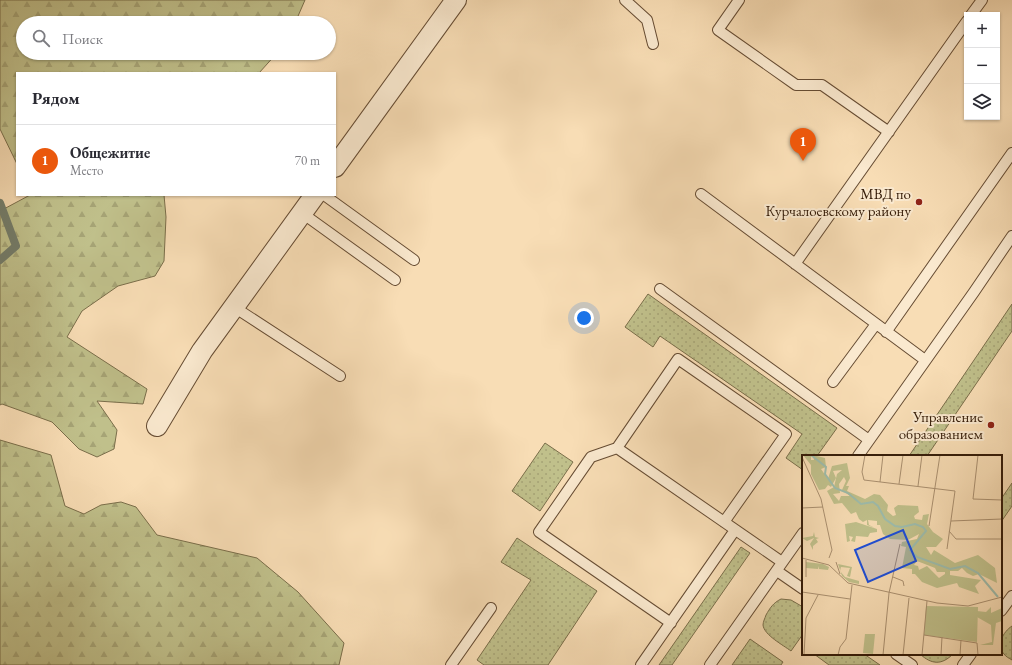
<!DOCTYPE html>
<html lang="ru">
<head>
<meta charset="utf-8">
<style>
	body { margin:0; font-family:"EB Garamond",serif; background:#f2f2f3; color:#2b2b33 }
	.controls { position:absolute; right:12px; top:12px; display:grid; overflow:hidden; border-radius:0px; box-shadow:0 1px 3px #0004 }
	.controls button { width:36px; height:36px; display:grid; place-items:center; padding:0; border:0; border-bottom:1px solid #e1e1e2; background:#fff; color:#2b2b33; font:20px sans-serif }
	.you { position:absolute; left:584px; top:318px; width:14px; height:14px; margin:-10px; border:3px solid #fff; border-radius:50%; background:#1a73e8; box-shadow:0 0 0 6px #1a73e833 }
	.badge { display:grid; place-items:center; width:26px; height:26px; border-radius:50%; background:#ea580c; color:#fff; font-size:13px; font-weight:700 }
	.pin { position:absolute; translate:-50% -33px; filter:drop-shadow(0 1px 2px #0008) }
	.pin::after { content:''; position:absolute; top:21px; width:14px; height:12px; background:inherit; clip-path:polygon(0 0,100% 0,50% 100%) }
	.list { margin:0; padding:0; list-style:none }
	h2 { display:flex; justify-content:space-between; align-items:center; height:52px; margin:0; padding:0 16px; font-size:17px }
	h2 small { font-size:13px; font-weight:400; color:#7c7c81 }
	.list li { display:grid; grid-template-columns:26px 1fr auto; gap:12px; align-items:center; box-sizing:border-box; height:72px; padding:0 16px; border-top:1px solid #e1e1e2 }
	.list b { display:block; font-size:15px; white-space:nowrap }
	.list p { margin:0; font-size:13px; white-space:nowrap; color:#7c7c81 }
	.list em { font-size:13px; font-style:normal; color:#7c7c81 }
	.icon { flex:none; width:22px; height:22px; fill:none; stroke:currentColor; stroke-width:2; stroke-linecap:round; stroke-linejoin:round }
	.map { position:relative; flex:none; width:1012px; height:665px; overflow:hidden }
	.search { position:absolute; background:#fff; box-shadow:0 1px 3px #0004; left:16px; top:16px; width:320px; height:44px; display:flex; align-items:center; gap:10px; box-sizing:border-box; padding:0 14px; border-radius:22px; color:#7c7c81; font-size:15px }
	.panel { position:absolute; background:#fff; box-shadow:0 1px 3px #0004; left:16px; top:72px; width:320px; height:124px; border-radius:0px }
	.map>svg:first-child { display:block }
	.grass { fill:url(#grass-dots); stroke:#7a6e4a }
	.forest { fill:url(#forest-firs); stroke:#7a6e4a }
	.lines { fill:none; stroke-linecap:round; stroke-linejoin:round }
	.stream { stroke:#737c6a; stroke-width:8 }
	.lane-casing { stroke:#664c33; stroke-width:12 }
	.street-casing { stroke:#664c33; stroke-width:22 }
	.lane { stroke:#fae9cf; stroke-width:10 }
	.street { stroke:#fae9cf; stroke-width:20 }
	.poi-dot { fill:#8f2418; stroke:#fae9cf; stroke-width:1.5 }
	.labels { text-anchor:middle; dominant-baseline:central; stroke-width:4; stroke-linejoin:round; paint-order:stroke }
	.poi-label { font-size:15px; fill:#351c08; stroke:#fae9cf; text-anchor:end }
	.inset-river { fill:none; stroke:#9dbcac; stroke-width:2 }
	.inset-road { fill:none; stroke:#aa9070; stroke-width:1 }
	.view { fill:#1d4ed8; fill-opacity:0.15; stroke:#1d4ed8; stroke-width:2 }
	.inset-edge { fill:none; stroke:#351c08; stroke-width:2 }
</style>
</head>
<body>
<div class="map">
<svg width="1012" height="665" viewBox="0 0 1012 665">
	<defs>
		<pattern id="grass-dots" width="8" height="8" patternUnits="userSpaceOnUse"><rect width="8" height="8" fill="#c0c08b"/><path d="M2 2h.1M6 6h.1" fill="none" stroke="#a6a476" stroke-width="1.8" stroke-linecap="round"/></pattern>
		<pattern id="forest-firs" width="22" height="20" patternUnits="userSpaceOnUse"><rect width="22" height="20" fill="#c0c08b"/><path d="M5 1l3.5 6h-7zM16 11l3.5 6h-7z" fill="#a6a476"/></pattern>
	</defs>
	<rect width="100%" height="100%" fill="#f8ddb5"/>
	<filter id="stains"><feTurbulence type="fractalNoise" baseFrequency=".005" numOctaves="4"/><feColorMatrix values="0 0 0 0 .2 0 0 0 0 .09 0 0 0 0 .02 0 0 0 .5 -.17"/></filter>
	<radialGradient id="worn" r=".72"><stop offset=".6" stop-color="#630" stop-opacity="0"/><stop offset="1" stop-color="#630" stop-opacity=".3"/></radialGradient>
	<path class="grass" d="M 648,294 L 837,428 L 817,456 L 803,456 L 803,470 L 786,458 L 802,434 L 660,336 L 653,347 L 625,327 Z
		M 1012,304 L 1012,331 L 927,456 L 909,456 Z
		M 545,443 L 573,462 L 540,511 L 512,491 Z
		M 1012,483 L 1012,506 L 1001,522 L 1001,499 Z
		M 517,538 L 597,591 L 548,665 L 484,665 L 477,660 L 531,580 L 501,562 Z
		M 741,547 L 750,553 L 672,665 L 659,665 Z
		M 781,599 L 791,600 L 803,607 L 803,634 L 791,651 C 783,645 764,635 763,625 C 763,622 765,618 766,615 C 770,608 773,603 781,599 Z
		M 1012,626 L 1012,660 C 1009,658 1006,657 1004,654 C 996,645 1003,632 1012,626 Z
		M 750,639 L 783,662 L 781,665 L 732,665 Z
		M 814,654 L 864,654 L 880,665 L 829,665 Z
		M 920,654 L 953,654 C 942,665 932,665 920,654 Z"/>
	<path class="forest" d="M 0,0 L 305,0 L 295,23 L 23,23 L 23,53 L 277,53 L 259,73 L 17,73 L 17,164 L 0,129 Z
		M 30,195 L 164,195 L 166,217 L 164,261 L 155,276 L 118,286 L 82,311 L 67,337 L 147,389 L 143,404 L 97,401 L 117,430 L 114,449 L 97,457 L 79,449 L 52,422 L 2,404 L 0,405 L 0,212 L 2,210 Z
		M 0,440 L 51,455 L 65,506 L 84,514 L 101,505 L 121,502 L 136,507 L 157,535 L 257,558 L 298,592 L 344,643 L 339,665 L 0,665 Z"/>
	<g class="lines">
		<path class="stream" d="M 0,203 L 16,246 L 0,260"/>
		<defs>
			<path id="lane" d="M 625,0 L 647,20 L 653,44
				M 739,0 L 718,30 L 796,85 L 822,85 L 889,132
				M 971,15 L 982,0
				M 701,194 L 925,360
				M 324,195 L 414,260
				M 302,213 L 395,280
				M 795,264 L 967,21
				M 660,289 L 869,440
				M 234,307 L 340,376
				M 886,332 L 1012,153
				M 833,382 L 876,324
				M 617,448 L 782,562
				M 858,456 L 974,292 L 1012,236
				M 777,571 L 803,589
				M 1001,611 L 1012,596
				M 671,623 L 539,532 L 591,457 L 617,448 L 678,359 L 786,434 L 724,522
				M 896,654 L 912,665
				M 451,665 L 491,608
				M 641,665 L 735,530
				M 710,665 L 803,533
				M 963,665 L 971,654"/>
			<path id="street" d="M 335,167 L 456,0
				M 157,426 L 202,351 L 315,195"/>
		</defs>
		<use href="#lane" class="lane-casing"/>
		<use href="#street" class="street-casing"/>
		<use href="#lane" class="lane"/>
		<use href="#street" class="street"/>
	</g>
	<g class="poi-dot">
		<circle cx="919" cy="202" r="4"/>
		<circle cx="991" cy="425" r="4"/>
	</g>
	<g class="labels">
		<g class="poi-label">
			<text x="911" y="193">МВД по<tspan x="911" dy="17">Курчалоевскому району</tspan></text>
			<text x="983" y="416">Управление<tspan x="983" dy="17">образованием</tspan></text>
		</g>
	</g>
	<g transform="translate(802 455)">
		<rect width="200" height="200" fill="#f8ddb5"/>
		<path d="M 54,67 L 75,74 L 75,77 L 68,78 L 66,82 L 54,81 L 53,87 L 49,86 L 51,82 L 47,81 L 48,86 L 45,87 L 43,69 ZM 4,107 L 21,109 L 27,112 L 26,115 L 17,114 L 17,111 L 16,114 L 4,113 ZM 36,109 L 50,112 L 48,122 L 45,121 L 48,113 L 39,112 L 38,116 L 43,122 L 57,126 L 57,129 L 47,127 L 40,121 Z" fill="#c0c08b"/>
		<path d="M 1,0 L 9,0 L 9,5 L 12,5 L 11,0 L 23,3 L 24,12 L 19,14 L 26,24 L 30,11 L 45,8 L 48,23 L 44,31 L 47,31 L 45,36 L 63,44 L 72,39 L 78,40 L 86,50 L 85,56 L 91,61 L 94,60 L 92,53 L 96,50 L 116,51 L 117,57 L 112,61 L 113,64 L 120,65 L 121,60 L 127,59 L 125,69 L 131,77 L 141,84 L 134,92 L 124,92 L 129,100 L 132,95 L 153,108 L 176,100 L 193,113 L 195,128 L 177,119 L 171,121 L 165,118 L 160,113 L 156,116 L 148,116 L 148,120 L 179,125 L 173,131 L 177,139 L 157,132 L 155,128 L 135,133 L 120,127 L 113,119 L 110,119 L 110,114 L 100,113 L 104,92 L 99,91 L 100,87 L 115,84 L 117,79 L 106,85 L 88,84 L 81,79 L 78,70 L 75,70 L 75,66 L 66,65 L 67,70 L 73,73 L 65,70 L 65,65 L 61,67 L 57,64 L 54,57 L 49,59 L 40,48 L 32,49 L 25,36 L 32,32 L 35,19 L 40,15 L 31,16 L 34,23 L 29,32 L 26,30 L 23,34 L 17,35 L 9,19 L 9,10 ZM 42,22 L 44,26 L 40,35 L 48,41 L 39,41 L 37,46 L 31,39 L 38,38 L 37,29 ZM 115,106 L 133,113 L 135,117 L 143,117 L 143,119 L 137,123 L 125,111 L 117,115 L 116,111 L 112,110 ZM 12,77 L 13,82 L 17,83 L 14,84 L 16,87 L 11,91 L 11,95 L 8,89 L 12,83 L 5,86 L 0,83 L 11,81 ZM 189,152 L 189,158 L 200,153 L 200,166 L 194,168 L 191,190 L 178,190 L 190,187 L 189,170 L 175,162 L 175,156 L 184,157 Z" fill="#c0c08b" fill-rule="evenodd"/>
		<path d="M 124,151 L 176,152 L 175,187 L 122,180 Z" fill="#c0c08b"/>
		<path d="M 63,179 L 73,179 L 71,199 L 61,198 Z" fill="#c0c08b"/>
		<path class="inset-river" d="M 9,0 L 24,12 L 23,19 L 33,33 L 46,38 L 59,49 L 71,47 L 76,51 L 83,64 L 93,71 L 100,72 L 113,69 L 121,72 L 124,76 L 108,95 L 115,102 L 148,114 L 163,111 L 176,118 L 196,142"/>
		<path class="inset-road" d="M 63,0 L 60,17 L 62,25 L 153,36 L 145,94M 176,0 L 171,44 L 200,45M 0,2 L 19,44 L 30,95 L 27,103M 78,27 L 81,0M 97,29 L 101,0M 116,31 L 120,0M 0,53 L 21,52M 149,66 L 200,64M 127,71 L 138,0M 147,76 L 154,84 L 200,84M 0,103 L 27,110M 4,105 L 4,122M 34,107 L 38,119M 27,110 L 46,128 L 135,148 L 166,151 L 200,142M 91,122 L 101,126 L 102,131M 0,137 L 48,144M 122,180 L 175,188 L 176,200M 2,200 L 4,163 L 16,140M 36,200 L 38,192 L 44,184 L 50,130M 81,200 L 87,138 L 98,89M 101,200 L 107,143M 120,200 L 125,146M 139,200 L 140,182M 158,200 L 159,185"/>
		<path class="view" d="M 101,75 L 114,106 L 66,127 L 53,95 Z"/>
		<rect width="200" height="200" class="inset-edge"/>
	</g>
	<rect width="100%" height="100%" filter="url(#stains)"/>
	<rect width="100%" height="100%" fill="url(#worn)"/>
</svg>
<div class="controls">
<button>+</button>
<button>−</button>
<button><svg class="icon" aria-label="layers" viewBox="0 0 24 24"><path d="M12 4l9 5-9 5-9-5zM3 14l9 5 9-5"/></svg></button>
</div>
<div class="you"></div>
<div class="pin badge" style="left:803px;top:161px">1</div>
<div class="search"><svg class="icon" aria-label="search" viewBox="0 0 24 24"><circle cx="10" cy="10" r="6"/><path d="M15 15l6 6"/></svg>Поиск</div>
<section class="panel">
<h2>Рядом<small></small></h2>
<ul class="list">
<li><span class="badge">1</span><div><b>Общежитие</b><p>Место</p></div><em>70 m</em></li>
</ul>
</section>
</div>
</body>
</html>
